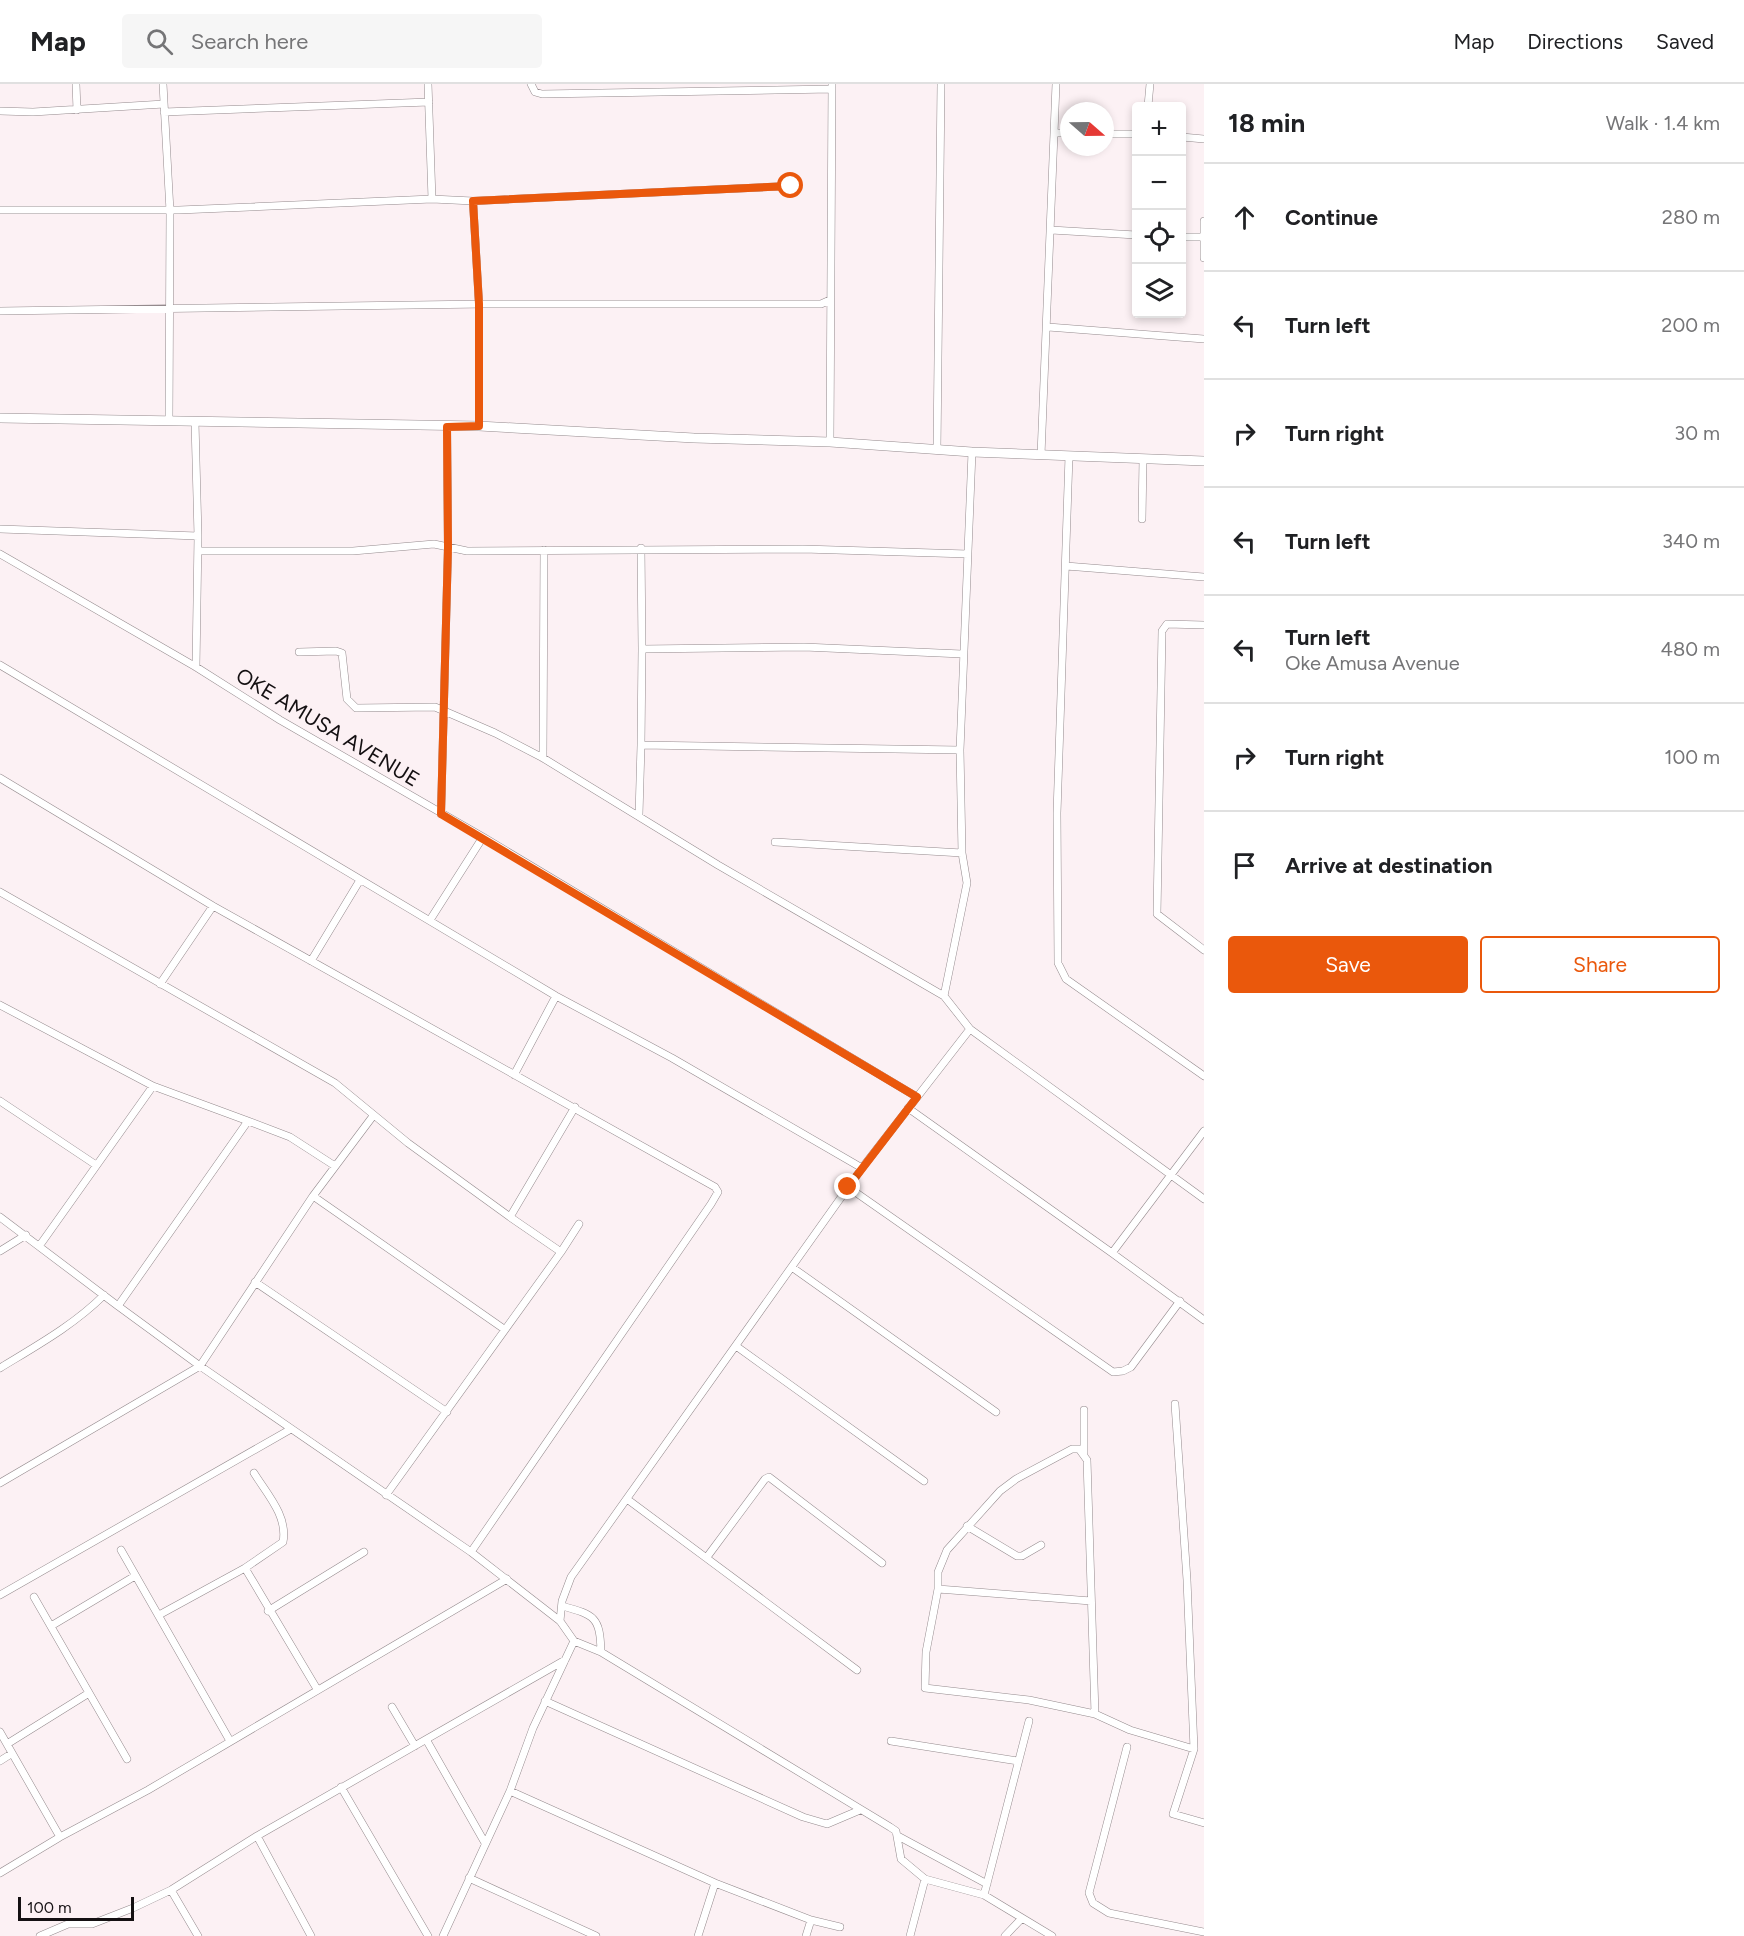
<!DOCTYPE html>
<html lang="en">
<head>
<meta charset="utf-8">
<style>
	body { margin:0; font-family:Figtree,sans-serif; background:#f6f6f6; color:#202124 }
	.controls { position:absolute; right:18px; top:18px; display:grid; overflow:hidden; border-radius:6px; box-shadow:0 3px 9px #0003 }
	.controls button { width:54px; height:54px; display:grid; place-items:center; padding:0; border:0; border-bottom:2px solid #e0e0e0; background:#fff; color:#202124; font:30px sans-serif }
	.compass { position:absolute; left:1060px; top:18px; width:54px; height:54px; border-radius:50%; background:#fff; box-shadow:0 3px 9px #0003; rotate:110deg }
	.scale { position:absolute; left:18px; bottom:15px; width:116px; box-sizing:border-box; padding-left:6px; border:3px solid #141012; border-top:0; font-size:16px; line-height:21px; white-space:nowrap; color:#141012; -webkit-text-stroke:4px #fcf1f4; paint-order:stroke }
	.stop { position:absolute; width:18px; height:18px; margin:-14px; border:4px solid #ea580c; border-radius:50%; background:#fff }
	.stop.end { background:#ea580c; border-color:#fff; box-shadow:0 2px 6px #0008 }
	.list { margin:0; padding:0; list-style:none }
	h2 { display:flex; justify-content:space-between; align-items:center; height:78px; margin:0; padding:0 24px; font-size:26px }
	h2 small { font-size:20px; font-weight:400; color:#757577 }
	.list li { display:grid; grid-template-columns:39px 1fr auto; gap:18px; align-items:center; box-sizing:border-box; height:108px; padding:0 24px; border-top:2px solid #e0e0e0 }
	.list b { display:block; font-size:22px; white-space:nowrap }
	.list p { margin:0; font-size:20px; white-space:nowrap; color:#757577 }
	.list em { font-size:20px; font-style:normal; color:#757577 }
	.actions { display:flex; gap:12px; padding:18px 24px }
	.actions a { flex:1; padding:14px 0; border:2px solid #ea580c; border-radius:6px; text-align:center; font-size:21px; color:#ea580c }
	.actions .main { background:#ea580c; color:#fff }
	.icon { flex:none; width:33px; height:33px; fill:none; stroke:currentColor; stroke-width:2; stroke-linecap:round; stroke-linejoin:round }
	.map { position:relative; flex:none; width:1204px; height:1852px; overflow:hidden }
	header { display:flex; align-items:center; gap:36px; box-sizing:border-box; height:84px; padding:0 30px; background:#fff; border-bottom:2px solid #e0e0e0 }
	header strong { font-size:28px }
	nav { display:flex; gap:33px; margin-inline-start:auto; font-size:21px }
	.search { width:420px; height:54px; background:#f6f6f6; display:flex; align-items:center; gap:15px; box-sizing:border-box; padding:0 21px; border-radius:6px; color:#757577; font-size:22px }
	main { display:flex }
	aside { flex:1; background:#fff }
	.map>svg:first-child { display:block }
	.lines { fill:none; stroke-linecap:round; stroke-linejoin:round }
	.street-casing { stroke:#948a8d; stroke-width:8 }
	.secondary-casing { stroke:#948a8d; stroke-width:10 }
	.street { stroke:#fff; stroke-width:7 }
	.secondary { stroke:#fff; stroke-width:9 }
	.route { stroke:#ea580c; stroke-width:8 }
	.labels { text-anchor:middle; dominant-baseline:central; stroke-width:5; stroke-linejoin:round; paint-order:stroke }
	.street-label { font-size:21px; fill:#141012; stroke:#fcf1f4 }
</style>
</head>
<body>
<header>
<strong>Map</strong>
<div class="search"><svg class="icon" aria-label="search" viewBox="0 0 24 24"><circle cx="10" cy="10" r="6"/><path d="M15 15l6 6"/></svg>Search here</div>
<nav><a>Map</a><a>Directions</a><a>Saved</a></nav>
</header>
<main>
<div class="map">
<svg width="1204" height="1852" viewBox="0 0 1204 1852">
	<rect width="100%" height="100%" fill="#fcf1f4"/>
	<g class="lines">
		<defs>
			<path id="street" d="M 76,0 L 77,26
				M 163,0 L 170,127 L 169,336
				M 428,0 L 432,115
				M 531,0 L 535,8 L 542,10 L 832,5
				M 1148,22 L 1150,0
				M 0,27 L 33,28 L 164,20
				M 164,28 L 429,18
				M 1055,49 L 1069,49
				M 1105,50 L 1136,50
				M 1182,53 L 1204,55
				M 473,117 L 479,220 L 479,342
				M 0,126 L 179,126 L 432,115 L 473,117 L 791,102
				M 1204,137 L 1204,174
				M 1051,146 L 1136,151
				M 1182,153 L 1203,153
				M 0,227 L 484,220 L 821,220 L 830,216
				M 1048,243 L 1204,255
				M 195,338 L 198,452 L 196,583
				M 830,358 L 832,0
				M 937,366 L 941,0
				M 1041,371 L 1056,0
				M 1069,372 L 1057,729 L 1058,879 L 1066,895 L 1204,992
				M 1142,435 L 1143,375
				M 0,445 L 198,452
				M 641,464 L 642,565 L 804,563 L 962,570
				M 198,467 L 353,467 L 434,460 L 467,467 L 803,465 L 968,470
				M 0,470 L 196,583 L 280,636 L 483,753 L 917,1013
				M 1066,482 L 1204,493
				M 1204,541 L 1167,540 L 1162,547 L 1157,830 L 1204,866
				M 299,568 L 336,567 L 342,569 L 347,615 L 356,624 L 435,623 L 495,649 L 543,674 L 718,781 L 944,912
				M 0,581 L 556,912 L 672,974 L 862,1084 L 970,945 L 944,912 L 967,799 L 962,769 L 960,666 L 972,368
				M 641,661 L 642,565
				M 543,674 L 544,466
				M 0,694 L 213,822 L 715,1103 L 718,1108 L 711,1120 L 471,1468
				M 441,730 L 448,463 L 447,343
				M 639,731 L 641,661 L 960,666
				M 775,758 L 962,769
				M 0,808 L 335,999 L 408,1059 L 510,1133
				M 430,836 L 483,753
				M 311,877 L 360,796
				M 160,900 L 213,822
				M 0,921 L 153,1002 L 248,1037 L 118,1222 L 200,1282 L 471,1468 L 560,1537 L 574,1557 L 601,1568 L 890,1743 L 896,1747 L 901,1775 L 925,1795 L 984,1811 L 1052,1852
				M 970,945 L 1204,1115
				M 514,991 L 556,912
				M 0,1017 L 96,1081
				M 908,1024 L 1112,1169 L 1204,1047
				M 248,1037 L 290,1053 L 335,1082
				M 848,1103 L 1113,1288 L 1123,1287 L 1131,1283 L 1180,1217
				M 313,1112 L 504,1245
				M 0,1133 L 118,1222
				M 40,1161 L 153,1002
				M 0,1167 L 26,1151
				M 561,1168 L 579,1140
				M 1112,1169 L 1204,1236
				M 793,1184 L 996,1328
				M 255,1198 L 447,1328
				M 736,1262 L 924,1397
				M 0,1284 C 36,1262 74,1241 104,1211
				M 1084,1369 L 1084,1326
				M 0,1399 L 200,1282 L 313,1112 L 373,1032
				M 386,1411 L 561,1168 L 510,1133 L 575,1023
				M 627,1415 L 857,1586
				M 967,1442 L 1017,1472 L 1022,1472 L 1041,1461
				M 121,1466 L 230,1657
				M 707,1473 L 765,1395 L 769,1393 L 882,1479
				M 245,1484 L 317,1605
				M 938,1505 L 1091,1517
				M 0,1511 L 291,1345
				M 34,1513 L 127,1675
				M 562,1522 C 595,1531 600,1533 601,1568
				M 268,1527 L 364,1468
				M 159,1531 L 245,1484 L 283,1458 C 288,1432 267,1410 254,1389
				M 560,1537 L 562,1517 L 571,1493 L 862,1084
				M 51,1542 L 135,1492
				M 545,1617 L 803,1733 L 827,1740 L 860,1726
				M 392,1623 L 415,1662
				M 1095,1630 L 1029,1616 L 925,1604 L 926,1568 L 938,1505 L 938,1488 L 947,1466 L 1000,1407 L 1016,1395 L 1072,1365 L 1079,1365 L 1087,1376 L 1095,1630 L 1130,1646 L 1194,1665 L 1187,1496 L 1175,1320
				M 0,1648 L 60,1753
				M 427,1657 L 485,1759
				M 891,1657 L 1018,1677
				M 7,1660 L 89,1609
				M 1127,1663 L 1089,1809 L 1093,1819 L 1109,1829 L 1204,1848
				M 1194,1665 L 1173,1730 L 1204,1739
				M 0,1677 L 11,1670
				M 341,1703 L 428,1852
				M 510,1707 L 715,1799 L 698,1852
				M 898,1752 L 987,1800
				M 0,1789 L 60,1753 L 148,1706 L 507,1495
				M 469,1794 L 596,1852
				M 715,1799 L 811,1836 L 806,1852
				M 171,1806 L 198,1852
				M 984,1811 L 1029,1637
				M 811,1836 L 840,1843
				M 40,1852 L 68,1840 L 92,1840 L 133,1824 L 171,1806 L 257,1752
				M 311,1852 L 257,1752 L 565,1576
				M 443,1852 L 510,1707 L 533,1644 L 574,1557
				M 910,1852 L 925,1795
				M 1005,1852 L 1022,1834"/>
			<path id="secondary" d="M 0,334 L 479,342 L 694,354 L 830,358 L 972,368 L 1204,377"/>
		</defs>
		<use href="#street" class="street-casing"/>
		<use href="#secondary" class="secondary-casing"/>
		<use href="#street" class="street"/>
		<use href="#secondary" class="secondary"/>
	</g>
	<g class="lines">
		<path class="route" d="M 791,102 L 473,117 L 479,220 L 479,342 L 447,343 L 448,463 L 441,730 L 917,1013 L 848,1103"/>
	</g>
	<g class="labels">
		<g class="street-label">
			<text transform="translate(328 643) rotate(31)">OKE AMUSA AVENUE</text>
		</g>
	</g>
</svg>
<div class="controls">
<button>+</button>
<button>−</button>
<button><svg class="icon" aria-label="locate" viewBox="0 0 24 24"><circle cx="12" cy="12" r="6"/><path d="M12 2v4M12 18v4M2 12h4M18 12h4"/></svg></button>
<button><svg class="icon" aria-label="layers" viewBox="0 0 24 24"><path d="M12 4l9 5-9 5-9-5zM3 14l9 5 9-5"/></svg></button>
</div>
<svg class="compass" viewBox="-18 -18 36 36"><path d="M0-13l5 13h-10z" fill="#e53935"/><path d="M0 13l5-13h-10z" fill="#757577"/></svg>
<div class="scale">100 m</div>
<div class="stop" style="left:791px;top:102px"></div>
<div class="stop end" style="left:848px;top:1103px"></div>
</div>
<aside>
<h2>18 min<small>Walk · 1.4 km</small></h2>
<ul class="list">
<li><svg class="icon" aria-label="ahead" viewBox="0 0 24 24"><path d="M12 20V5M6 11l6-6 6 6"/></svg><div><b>Continue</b></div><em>280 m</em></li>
<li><svg class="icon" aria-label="left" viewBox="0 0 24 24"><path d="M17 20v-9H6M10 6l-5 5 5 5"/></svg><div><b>Turn left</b></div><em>200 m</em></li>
<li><svg class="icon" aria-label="right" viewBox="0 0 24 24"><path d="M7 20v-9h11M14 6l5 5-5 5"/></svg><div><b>Turn right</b></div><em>30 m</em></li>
<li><svg class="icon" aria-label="left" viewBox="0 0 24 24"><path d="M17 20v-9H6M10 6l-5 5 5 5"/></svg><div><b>Turn left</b></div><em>340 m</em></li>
<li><svg class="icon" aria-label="left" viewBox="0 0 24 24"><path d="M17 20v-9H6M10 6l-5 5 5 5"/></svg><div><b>Turn left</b><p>Oke Amusa Avenue</p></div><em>480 m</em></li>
<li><svg class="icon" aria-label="right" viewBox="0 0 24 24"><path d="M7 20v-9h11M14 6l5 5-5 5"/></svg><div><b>Turn right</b></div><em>100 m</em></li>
<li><svg class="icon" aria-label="arrive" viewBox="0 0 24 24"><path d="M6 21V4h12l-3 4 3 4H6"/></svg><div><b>Arrive at destination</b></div></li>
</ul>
<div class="actions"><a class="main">Save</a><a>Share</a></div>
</aside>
</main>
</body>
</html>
